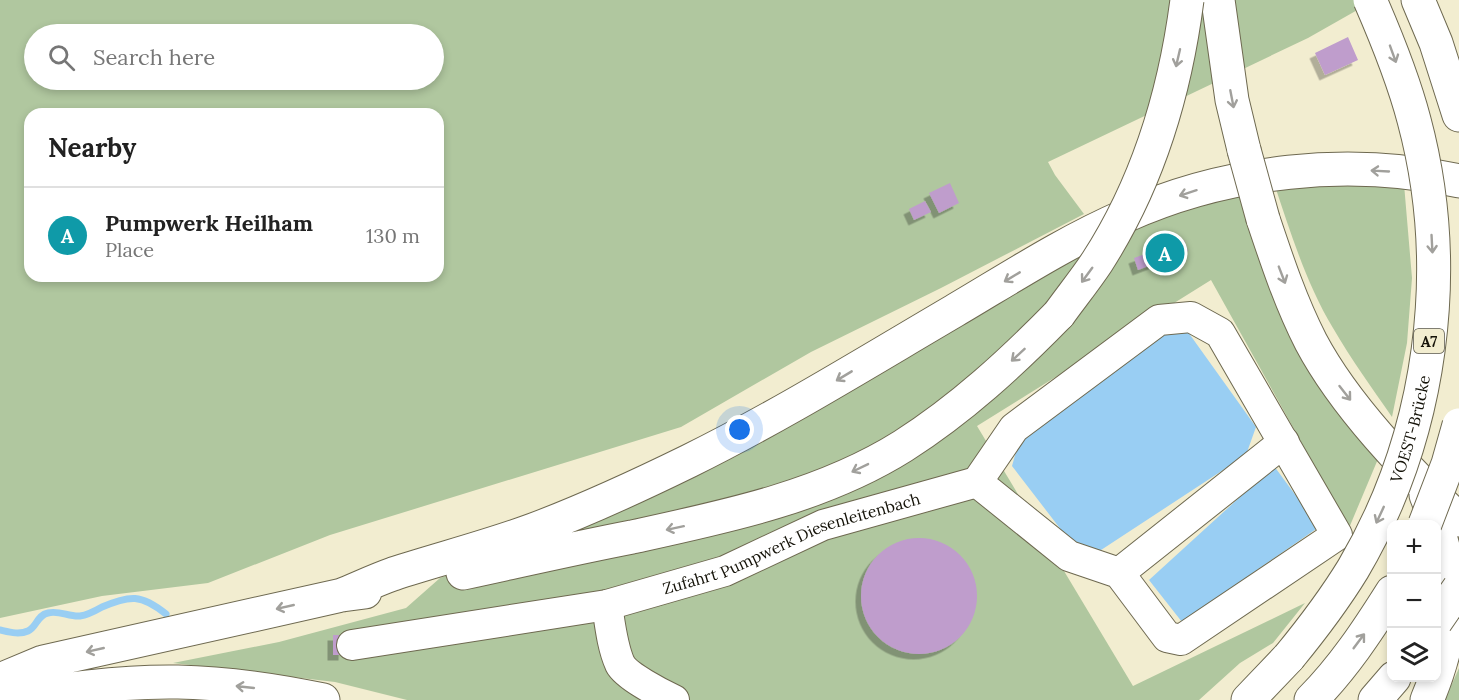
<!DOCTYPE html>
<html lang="en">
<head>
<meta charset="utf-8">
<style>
	body { margin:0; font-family:Lora,serif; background:#f6f6f6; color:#222 }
	.controls { position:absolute; right:18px; bottom:18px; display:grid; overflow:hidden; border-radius:12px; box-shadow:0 3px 9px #0003 }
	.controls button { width:54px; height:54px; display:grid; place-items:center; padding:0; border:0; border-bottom:2px solid #e0e0e0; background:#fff; color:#222; font:30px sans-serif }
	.you { position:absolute; left:740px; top:430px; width:21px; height:21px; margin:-15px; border:4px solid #fff; border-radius:50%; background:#1a73e8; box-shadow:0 0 0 9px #1a73e833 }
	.badge { display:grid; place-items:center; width:39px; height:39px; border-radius:50%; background:#2278a8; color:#fff; font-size:20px; font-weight:700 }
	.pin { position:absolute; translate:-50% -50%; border:3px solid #fff; box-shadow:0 2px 6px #0006 }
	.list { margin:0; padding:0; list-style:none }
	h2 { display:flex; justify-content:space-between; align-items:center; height:78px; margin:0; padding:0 24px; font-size:26px }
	h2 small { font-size:20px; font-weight:400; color:#767676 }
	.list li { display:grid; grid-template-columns:39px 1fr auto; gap:18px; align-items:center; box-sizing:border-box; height:96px; padding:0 24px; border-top:2px solid #e0e0e0 }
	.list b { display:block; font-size:22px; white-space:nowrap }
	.list p { margin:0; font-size:20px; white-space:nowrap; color:#767676 }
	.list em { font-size:20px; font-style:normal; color:#767676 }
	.icon { flex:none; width:33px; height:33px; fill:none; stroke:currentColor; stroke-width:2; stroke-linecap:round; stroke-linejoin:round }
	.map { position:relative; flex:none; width:1459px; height:700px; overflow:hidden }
	.search { position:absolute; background:#fff; box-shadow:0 3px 9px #0003; left:24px; top:24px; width:420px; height:66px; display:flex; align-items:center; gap:15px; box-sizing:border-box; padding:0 21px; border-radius:33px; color:#767676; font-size:22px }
	.panel { position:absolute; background:#fff; box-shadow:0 3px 9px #0003; left:24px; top:108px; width:420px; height:174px; border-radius:18px }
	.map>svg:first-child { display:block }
	.green { fill:#b0c79f; fill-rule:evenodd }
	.water { fill:#99cef3 }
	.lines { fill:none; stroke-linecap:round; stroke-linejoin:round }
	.stream { stroke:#99cef3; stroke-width:7 }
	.building { fill:#bf9dcc; filter:url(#shadow) }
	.minor-casing { stroke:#6e6950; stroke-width:32 }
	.highway-casing { stroke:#6e6950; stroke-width:35 }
	.minor { stroke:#fff; stroke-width:30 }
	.highway { stroke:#fff; stroke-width:33 }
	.highway-bridge-casing { stroke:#6e6950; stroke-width:35; stroke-linecap:butt }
	.highway-bridge { stroke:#fff; stroke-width:33 }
	.oneway { stroke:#a1a09c }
	.labels { text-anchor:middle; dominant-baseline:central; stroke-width:4.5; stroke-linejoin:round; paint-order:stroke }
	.shield { fill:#f2edd0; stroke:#575444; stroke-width:1.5 }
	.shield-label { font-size:15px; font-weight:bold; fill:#141208 }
	.street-label { font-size:16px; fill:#141208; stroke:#f2edd0 }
</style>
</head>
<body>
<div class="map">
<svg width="1459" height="700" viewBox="0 0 1459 700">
	<defs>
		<filter id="shadow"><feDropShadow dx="-5.5" dy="5.5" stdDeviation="0" flood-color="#0004"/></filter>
	</defs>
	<rect width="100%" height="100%" fill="#f2edd0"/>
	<path class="green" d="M 0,0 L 1375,0 L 1308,38 L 1048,162 L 1055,175 L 1084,214 L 941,288 L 811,352 L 681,427 L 330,535 L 208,583 L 102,596 L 0,618 ZM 34,34 L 434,34 L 434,80 L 34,80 ZM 30,114 L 438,114 L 438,276 L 30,276 Z
		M 1404,184 L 1412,278 L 1407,343 L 1392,417 C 1372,388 1351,359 1333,328 C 1307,285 1291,234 1275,186 Z
		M 1246,194 L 1378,459 L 1349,528 L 1211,280 L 977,426 L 1133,686 L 1305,603 L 1273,643 L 1240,663 L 1199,700 L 407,700 L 335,682 L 173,663 L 279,642 L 406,608 L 440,578 L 499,556 L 1064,256 L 1201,198 Z
		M 1459,668 L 1459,700 L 1440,700 L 1452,684 Z"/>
	<path class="water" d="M 1188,332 L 1256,427 L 1246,455 L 1098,552 L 1072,544 L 1012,466 L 1019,441 L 1157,333 Z
		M 1274,466 L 1319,527 L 1182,622 L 1149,580 Z"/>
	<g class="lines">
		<path class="stream" d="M 0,630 C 9,632 19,635 28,631 C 37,627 37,615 48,613 C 59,610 69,617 80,616 C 88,615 95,611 102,607 C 130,595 141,594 166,614"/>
	</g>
	<path class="building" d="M 1348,37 L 1358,60 L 1325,75 L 1315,53 Z
		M 950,183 L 959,203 L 939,213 L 929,193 Z
		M 925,201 L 931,212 L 914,220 L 909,209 Z
		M 1184,240 L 1188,251 L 1138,270 L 1134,258 Z
		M861 596a58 58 0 1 1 116 0a58 58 0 1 1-116 0Z
		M 333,635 L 345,635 L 344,655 L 333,655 Z"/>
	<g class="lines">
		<defs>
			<g id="minor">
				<path d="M 1119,573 L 1284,442"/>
				<path d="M 607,605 C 610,624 612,646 620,664 C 626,676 661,694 674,700"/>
				<path id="s1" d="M 352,645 L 607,605 L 725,571 L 823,525 L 977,482 L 1014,428 L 1159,320 L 1191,317 L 1220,333 L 1337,535 L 1181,640 L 1167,637 L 1119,573 L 1069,556 L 977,482"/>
			</g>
			<path id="highway" d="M 1218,0 L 1232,100 L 1244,150
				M 1418,0 L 1436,43 L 1459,115
				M 1263,219 C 1277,261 1291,303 1311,342 C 1345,406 1407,470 1459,520
				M 1426,495 C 1457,572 1459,625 1427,700
				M 463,573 C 519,561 575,548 632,537 C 724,517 822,497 903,446 C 961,409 1011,363 1059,314
				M 342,595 C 359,588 376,580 393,574 C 439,559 487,547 533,530 C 586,510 638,486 689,461 C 780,416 867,362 954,311 C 1010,278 1065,242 1125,216 C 1227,170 1349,157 1459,181
				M 0,680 L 43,662 L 342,595 L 365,592
				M 0,700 C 59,690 118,681 178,682 C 227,683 275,690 323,700
				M 1248,700 L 1289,657
				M 1311,700 C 1343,668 1368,630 1392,592
				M 1375,700 L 1394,678"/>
		</defs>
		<use href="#minor" class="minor-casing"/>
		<use href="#highway" class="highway-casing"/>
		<use href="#minor" class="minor"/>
		<use href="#highway" class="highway"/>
		<defs>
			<g id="highway-bridge">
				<path d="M 1244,150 L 1263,219"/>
				<path d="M 1059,314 C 1072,296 1085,280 1097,262 C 1148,183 1175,93 1187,0"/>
				<path d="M 1425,524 L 1448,464 L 1459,425"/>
				<path d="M 1436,621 L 1459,588"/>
				<path id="s2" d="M 1289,657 C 1312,629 1334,600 1353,569 C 1432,435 1454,269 1414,120 C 1403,78 1387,39 1370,0"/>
			</g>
		</defs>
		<use href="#highway-bridge" class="highway-bridge-casing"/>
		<use href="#highway-bridge" class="highway-bridge"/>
	</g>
	<defs><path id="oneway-shaft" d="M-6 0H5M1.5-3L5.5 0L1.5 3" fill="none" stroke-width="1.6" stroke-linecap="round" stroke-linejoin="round" transform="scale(1.5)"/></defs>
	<g class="oneway">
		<use href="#oneway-shaft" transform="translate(1393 54) rotate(70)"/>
		<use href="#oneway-shaft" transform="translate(1178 58) rotate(103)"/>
		<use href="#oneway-shaft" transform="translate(1232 99) rotate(79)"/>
		<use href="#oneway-shaft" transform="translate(1380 171) rotate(-177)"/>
		<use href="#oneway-shaft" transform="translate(1188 193) rotate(162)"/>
		<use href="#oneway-shaft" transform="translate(1432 244) rotate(87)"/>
		<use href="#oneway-shaft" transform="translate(1087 275) rotate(126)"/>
		<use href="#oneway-shaft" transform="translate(1282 275) rotate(69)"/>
		<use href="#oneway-shaft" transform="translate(1012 277) rotate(149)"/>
		<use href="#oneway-shaft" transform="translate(1018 355) rotate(137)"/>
		<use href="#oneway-shaft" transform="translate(844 376) rotate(149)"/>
		<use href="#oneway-shaft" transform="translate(1345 393) rotate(52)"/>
		<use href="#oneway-shaft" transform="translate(860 468) rotate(154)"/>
		<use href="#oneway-shaft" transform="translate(1380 515) rotate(115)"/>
		<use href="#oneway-shaft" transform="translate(675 528) rotate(168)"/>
		<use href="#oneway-shaft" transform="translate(285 607) rotate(167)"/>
		<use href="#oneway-shaft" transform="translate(1359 641) rotate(-53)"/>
		<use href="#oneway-shaft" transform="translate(95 650) rotate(167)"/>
		<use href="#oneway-shaft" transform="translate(245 687) rotate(-174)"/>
	</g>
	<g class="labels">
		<rect class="shield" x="1414" y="329" width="30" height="24" rx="4.5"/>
		<g class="shield-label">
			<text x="1429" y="341">A7</text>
		</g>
		<g class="street-label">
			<text stroke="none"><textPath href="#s2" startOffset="261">VOEST-Brücke</textPath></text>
			<text stroke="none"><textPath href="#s1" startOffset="453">Zufahrt Pumpwerk Diesenleitenbach</textPath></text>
		</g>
	</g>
</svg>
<div class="controls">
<button>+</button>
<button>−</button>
<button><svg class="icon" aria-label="layers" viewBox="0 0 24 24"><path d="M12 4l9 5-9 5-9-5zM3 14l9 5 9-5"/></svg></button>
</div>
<div class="you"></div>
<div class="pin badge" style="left:1165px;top:253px;background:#0f9aa8">A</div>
<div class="search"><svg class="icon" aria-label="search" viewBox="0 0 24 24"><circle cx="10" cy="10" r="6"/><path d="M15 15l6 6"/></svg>Search here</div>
<section class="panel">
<h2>Nearby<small></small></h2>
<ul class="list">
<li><span class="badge" style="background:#0f9aa8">A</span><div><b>Pumpwerk Heilham</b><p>Place</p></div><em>130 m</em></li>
</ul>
</section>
</div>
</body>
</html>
